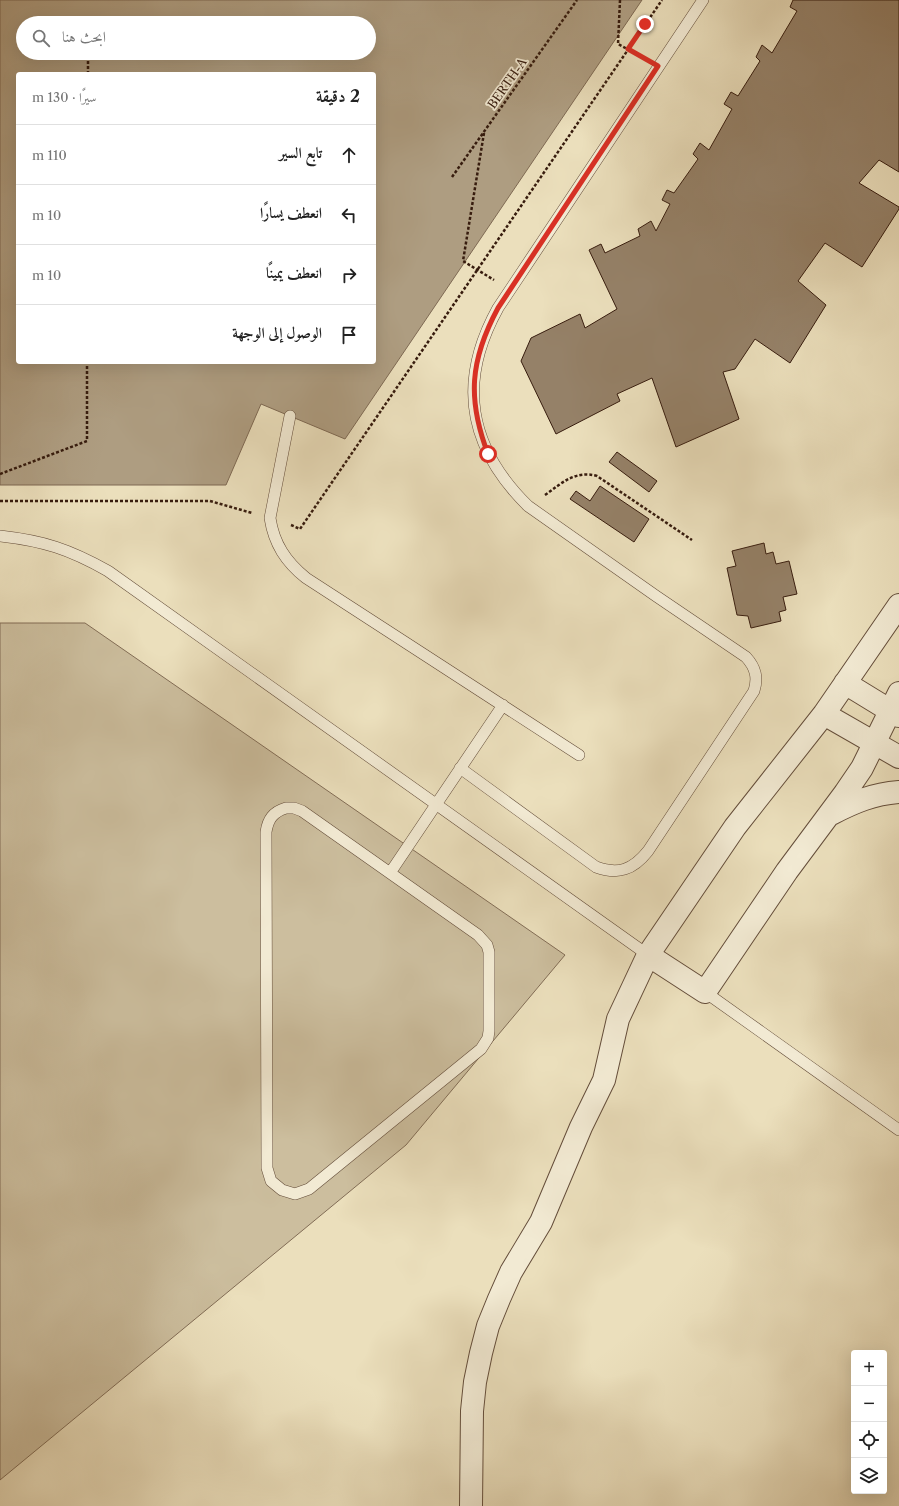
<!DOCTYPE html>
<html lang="ar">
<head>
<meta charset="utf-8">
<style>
	body { margin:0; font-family:"Libre Caslon Text",Amiri,serif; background:#f6f6f6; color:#222; direction:rtl }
	.controls { position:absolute; right:12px; bottom:12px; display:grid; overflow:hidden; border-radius:4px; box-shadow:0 4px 16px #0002 }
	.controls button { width:36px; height:36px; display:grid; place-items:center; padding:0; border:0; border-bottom:1px solid #e0e0e0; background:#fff; color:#222; font:20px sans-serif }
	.stop { position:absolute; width:12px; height:12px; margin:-9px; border:3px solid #d93025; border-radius:50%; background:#fff }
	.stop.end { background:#d93025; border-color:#fff; box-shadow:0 1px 4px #0008 }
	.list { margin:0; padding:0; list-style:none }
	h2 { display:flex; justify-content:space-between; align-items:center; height:52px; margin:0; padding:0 16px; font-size:17px }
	h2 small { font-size:13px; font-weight:400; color:#767676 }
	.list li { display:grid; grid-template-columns:26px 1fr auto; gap:12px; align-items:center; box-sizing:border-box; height:60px; padding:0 16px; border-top:1px solid #e0e0e0 }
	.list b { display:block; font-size:15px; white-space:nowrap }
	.list em { font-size:13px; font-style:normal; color:#767676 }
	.icon { flex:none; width:22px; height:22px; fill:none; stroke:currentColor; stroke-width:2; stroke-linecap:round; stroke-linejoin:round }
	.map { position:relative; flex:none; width:899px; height:1506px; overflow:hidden; direction:ltr }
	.search { position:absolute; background:#fff; box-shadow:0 4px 16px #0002; left:16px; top:16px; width:360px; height:44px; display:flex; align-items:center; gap:10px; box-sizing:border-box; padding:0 14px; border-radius:22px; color:#767676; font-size:15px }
	.panel { position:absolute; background:#fff; box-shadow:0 4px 16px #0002; left:16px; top:72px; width:360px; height:292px; border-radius:4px; direction:rtl }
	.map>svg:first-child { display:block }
	.green { fill:#ccbe9e; stroke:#826d56 }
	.water { fill:#ae9d81; stroke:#7e6953; fill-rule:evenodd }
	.building { fill:#958168; stroke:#371c0e }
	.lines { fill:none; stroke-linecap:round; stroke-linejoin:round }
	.service-casing { stroke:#644d3a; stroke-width:12 }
	.minor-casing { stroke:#644d3a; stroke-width:24 }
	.path { stroke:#371c0e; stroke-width:2.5; stroke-dasharray:3 2; stroke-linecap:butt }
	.service { stroke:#f2ead3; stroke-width:11 }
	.minor { stroke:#f2ead3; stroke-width:22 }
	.route { stroke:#d93025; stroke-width:5 }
	.labels { text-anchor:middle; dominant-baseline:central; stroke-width:3.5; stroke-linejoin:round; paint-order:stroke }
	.street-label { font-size:12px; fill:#371c0e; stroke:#f2ead3 }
</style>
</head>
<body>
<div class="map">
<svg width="899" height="1506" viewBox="0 0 899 1506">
	<rect width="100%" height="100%" fill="#ebdfbc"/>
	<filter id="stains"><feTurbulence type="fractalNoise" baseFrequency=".005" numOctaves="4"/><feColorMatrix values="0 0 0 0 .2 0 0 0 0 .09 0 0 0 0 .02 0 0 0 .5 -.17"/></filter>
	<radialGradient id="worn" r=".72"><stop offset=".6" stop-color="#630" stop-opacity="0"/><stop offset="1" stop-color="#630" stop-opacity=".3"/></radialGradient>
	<path class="green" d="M 0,623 L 85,623 L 565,955 L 406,1145 L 0,1480 Z"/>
	<path class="water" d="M 0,0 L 642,0 L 345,439 L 261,404 L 226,485 L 0,485 ZM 23,23 L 369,23 L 369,53 L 23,53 ZM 18,74 L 374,74 L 374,362 L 18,362 Z"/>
	<path class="building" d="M 793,0 L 899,0 L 899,172 L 879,160 L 859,183 L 899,207 L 899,209 L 862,267 L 825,243 L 798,281 L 826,305 L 790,363 L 755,339 L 735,369 L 723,372 L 739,419 L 676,447 L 652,378 L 617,394 L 620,401 L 556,434 L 521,361 L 531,338 L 580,314 L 585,328 L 617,309 L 589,250 L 601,244 L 605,253 L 640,236 L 638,229 L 651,221 L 656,231 L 670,204 L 662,200 L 667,190 L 674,193 L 698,159 L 693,154 L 700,143 L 709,150 L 732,109 L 724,104 L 731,92 L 738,96 L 760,61 L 756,57 L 762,45 L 772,53 L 797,11 L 790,7 Z
		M 617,452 L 657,481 L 649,492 L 609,462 Z
		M 600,486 L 649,519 L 634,542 L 570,499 L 576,491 L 590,501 Z
		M 764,543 L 766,554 L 773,552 L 776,564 L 789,561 L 797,594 L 783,597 L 786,610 L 779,612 L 781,621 L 751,628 L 748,616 L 737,615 L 727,568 L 736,566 L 732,551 Z"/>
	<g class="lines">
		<defs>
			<path id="service" d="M 290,416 L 270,518 C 274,544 286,562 306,578 L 579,755
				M 0,536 C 44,541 69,549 108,571 L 648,955
				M 460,768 L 596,867 C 618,875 633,870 648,851 L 754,691 C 758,678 756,668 746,657 L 656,596 L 528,506 C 468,447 457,382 498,308 L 703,0
				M 286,808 L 294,808 L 302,811 L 478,935 L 487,945 L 489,952 L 489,1031 L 488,1038 L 481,1049 L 309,1189 L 295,1194 L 282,1190 L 271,1181 L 267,1168 L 266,832 C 268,819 273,812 286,808 Z
				M 390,873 L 503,705
				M 705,992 L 899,1130"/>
			<path id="minor" d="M 845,683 L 899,716
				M 824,714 L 899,757
				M 831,814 C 854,802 873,794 899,792
				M 648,955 L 705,992 L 787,871 L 845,793 L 862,768 L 899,693
				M 471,1506 L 472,1411 L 475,1382 L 481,1353 L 488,1326 L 499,1299 L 511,1272 L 541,1222 L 581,1127 L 604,1080 L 618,1019 L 648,955 L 735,827 L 824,714 L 899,605"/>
		</defs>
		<use href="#service" class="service-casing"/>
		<use href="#minor" class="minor-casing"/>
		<path class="path" d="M 620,0 L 618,44 L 642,57
			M 88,23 L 88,19
			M 88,74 L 88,53
			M 484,133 L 463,261 L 494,280
			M 452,177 L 577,0
			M 0,474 L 87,441 L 87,362
			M 545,495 C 562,483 575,470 597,476 L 692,540
			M 0,501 L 210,501 L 252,513
			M 291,525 L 300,529 L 662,0"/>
		<use href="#service" class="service"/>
		<use href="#minor" class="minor"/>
	</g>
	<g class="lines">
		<path class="route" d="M 488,454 C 467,399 470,360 498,308 L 658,66 L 628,49 L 645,24"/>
	</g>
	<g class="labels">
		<g class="street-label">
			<text transform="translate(507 83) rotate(-55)">BERTH-A</text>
		</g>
	</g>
	<rect width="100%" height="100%" filter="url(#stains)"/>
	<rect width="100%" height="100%" fill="url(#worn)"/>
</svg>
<div class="controls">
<button>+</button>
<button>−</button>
<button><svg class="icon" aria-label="locate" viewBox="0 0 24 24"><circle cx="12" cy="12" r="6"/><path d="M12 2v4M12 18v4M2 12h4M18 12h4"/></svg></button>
<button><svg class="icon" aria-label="layers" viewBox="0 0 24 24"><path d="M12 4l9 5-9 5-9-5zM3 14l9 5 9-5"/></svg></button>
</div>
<div class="stop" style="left:488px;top:454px"></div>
<div class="stop end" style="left:645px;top:24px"></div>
<div class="search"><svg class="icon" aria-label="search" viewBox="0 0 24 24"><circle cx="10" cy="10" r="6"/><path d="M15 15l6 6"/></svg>ابحث هنا</div>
<section class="panel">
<h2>2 دقيقة<small>سيرًا · 130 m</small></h2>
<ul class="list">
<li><svg class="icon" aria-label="ahead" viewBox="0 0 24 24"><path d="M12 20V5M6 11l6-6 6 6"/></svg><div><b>تابع السير</b></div><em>110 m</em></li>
<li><svg class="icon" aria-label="left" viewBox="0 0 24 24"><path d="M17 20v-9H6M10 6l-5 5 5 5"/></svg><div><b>انعطف يسارًا</b></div><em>10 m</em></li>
<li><svg class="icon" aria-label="right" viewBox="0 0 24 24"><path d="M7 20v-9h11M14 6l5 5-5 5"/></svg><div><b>انعطف يمينًا</b></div><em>10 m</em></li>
<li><svg class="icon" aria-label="arrive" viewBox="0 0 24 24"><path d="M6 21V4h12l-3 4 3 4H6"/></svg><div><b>الوصول إلى الوجهة</b></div></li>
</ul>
</section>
</div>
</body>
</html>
